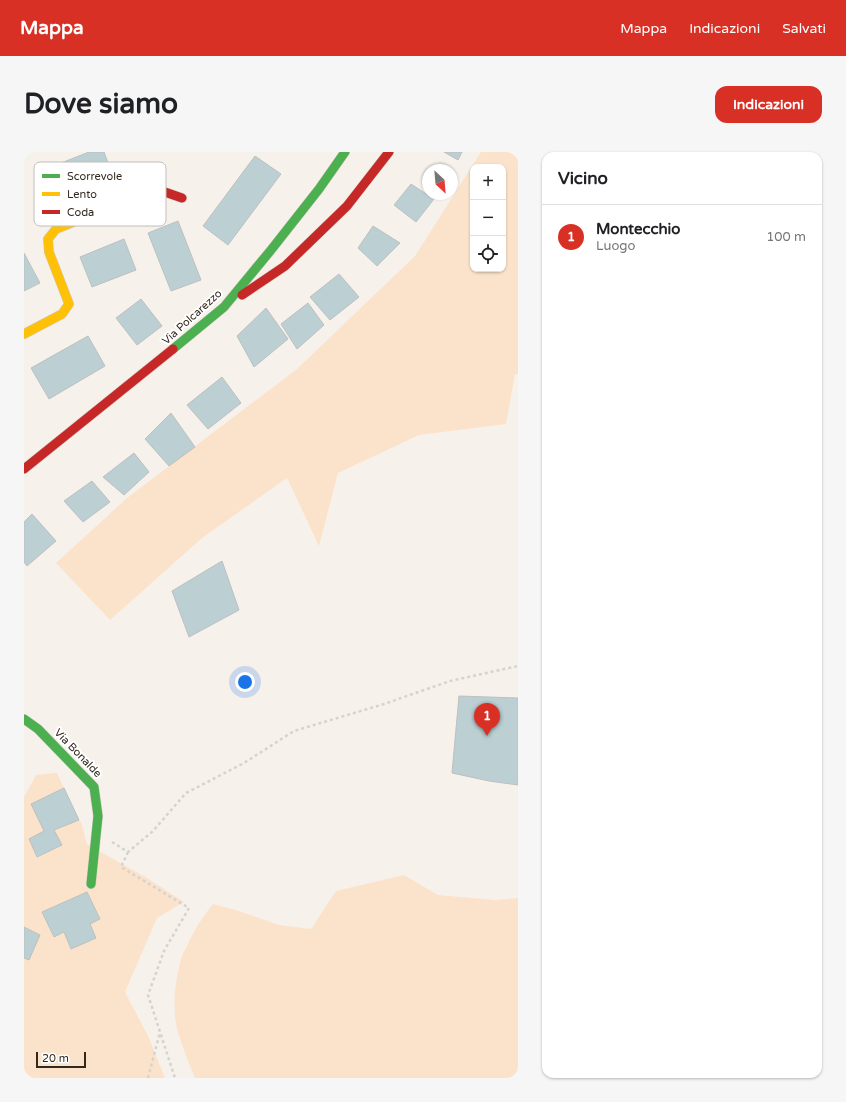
<!DOCTYPE html>
<html lang="it">
<head>
<meta charset="utf-8">
<style>
	body { margin:0; font-family:"Varela Round",sans-serif; background:#f6f6f6; color:#202124 }
	.controls { position:absolute; right:12px; top:12px; display:grid; overflow:hidden; border-radius:8px; box-shadow:0 1px 3px #0004 }
	.controls button { width:36px; height:36px; display:grid; place-items:center; padding:0; border:0; border-bottom:1px solid #e0e0e0; background:#fff; color:#202124; font:20px sans-serif }
	.compass { position:absolute; left:398px; top:12px; width:36px; height:36px; border-radius:50%; background:#fff; box-shadow:0 1px 3px #0004; rotate:154deg }
	.scale { position:absolute; left:12px; bottom:10px; width:50px; box-sizing:border-box; padding-left:4px; border:2px solid #32281d; border-top:0; font-size:11px; line-height:14px; white-space:nowrap; color:#32281d; -webkit-text-stroke:3px #fff; paint-order:stroke }
	.you { position:absolute; left:221px; top:530px; width:14px; height:14px; margin:-10px; border:3px solid #fff; border-radius:50%; background:#1a73e8; box-shadow:0 0 0 6px #1a73e833 }
	.badge { display:grid; place-items:center; width:26px; height:26px; border-radius:50%; background:#d93025; color:#fff; font-size:13px; font-weight:700 }
	.pin { position:absolute; translate:-50% -33px; filter:drop-shadow(0 1px 2px #0008) }
	.pin::after { content:''; position:absolute; top:21px; width:14px; height:12px; background:inherit; clip-path:polygon(0 0,100% 0,50% 100%) }
	.list { margin:0; padding:0; list-style:none }
	h2 { display:flex; justify-content:space-between; align-items:center; height:52px; margin:0; padding:0 16px; font-size:17px }
	h2 small { font-size:13px; font-weight:400; color:#757577 }
	.list li { display:grid; grid-template-columns:26px 1fr auto; gap:12px; align-items:center; box-sizing:border-box; height:64px; padding:0 16px; border-top:1px solid #e0e0e0 }
	.list b { display:block; font-size:15px; white-space:nowrap }
	.list p { margin:0; font-size:13px; white-space:nowrap; color:#757577 }
	.list em { font-size:13px; font-style:normal; color:#757577 }
	.icon { flex:none; width:22px; height:22px; fill:none; stroke:currentColor; stroke-width:2; stroke-linecap:round; stroke-linejoin:round }
	.map { position:relative; flex:none; width:494px; height:926px; overflow:hidden; border-radius:12px }
	header { display:flex; align-items:center; gap:24px; box-sizing:border-box; height:56px; padding:0 20px; background:#d93025; color:#fff }
	header strong { font-size:19px }
	nav { display:flex; gap:22px; margin-inline-start:auto; font-size:14px }
	.intro { display:flex; align-items:center; justify-content:space-between; box-sizing:border-box; height:96px; padding:0 24px }
	h1 { margin:0; font-size:28px }
	.button { padding:10px 18px; border-radius:12px; background:#d93025; color:#fff; font-size:14px; font-weight:700 }
	main { display:flex; gap:24px; padding:0 24px }
	aside { flex:1; background:#fff; border-radius:12px; box-shadow:0 1px 3px #0004 }
	.map>svg:first-child { display:block }
	.green { fill:#fbe3cb; fill-rule:evenodd }
	.building { fill:#bccfd3; stroke:#bcc0c0 }
	.lines { fill:none; stroke-linecap:round; stroke-linejoin:round }
	.fast-casing { stroke:#d2cac2; stroke-width:10 }
	.slow-casing { stroke:#d2cac2; stroke-width:10 }
	.jam-casing { stroke:#d2cac2; stroke-width:10 }
	.path { stroke:#d5d3d0; stroke-width:2.5; stroke-dasharray:3 3; stroke-linecap:butt }
	.fast { stroke:#4caf50; stroke-width:9 }
	.slow { stroke:#ffc107; stroke-width:9 }
	.jam { stroke:#c62828; stroke-width:9 }
	.labels { text-anchor:middle; dominant-baseline:central; stroke-width:4; stroke-linejoin:round; paint-order:stroke }
	.street-label { font-size:11px; fill:#32281d; stroke:#fff }
	.key { fill:#fff; stroke:#c2bebb; stroke-width:1 }
	.key-label { font-size:11px; fill:#32281d }
</style>
</head>
<body>
<header>
<strong>Mappa</strong>
<nav><a>Mappa</a><a>Indicazioni</a><a>Salvati</a></nav>
</header>
<div class="intro"><h1>Dove siamo</h1><a class="button">Indicazioni</a></div>
<main>
<div class="map">
<svg width="494" height="926" viewBox="0 0 494 926">
	<rect width="100%" height="100%" fill="#f7f1eb"/>
	<path class="green" d="M 457,0 L 494,0 L 494,222 L 491,222 L 482,272 L 395,283 L 314,321 L 295,394 L 263,326 L 178,386 L 86,468 L 32,411 L 103,346 L 273,217 L 391,104 ZM 449,15 L 479,15 L 479,117 L 449,117 Z
		M 33,621 L 55,668 L 57,670 L 63,692 L 123,726 L 160,750 L 133,766 L 101,840 L 124,884 L 141,926 L 0,926 L 0,645 L 12,623 Z
		M 380,723 L 414,743 L 471,748 L 494,746 L 494,926 L 171,926 C 164,910 158,894 153,877 C 148,857 151,828 157,807 C 158,803 161,798 163,794 C 170,779 178,765 189,752 L 215,759 L 255,773 L 287,777 L 312,739 Z"/>
	<path class="building" d="M 65,0 L 80,0 L 91,29 L 44,46 L 32,13 Z
		M 420,0 L 438,0 L 434,8 Z
		M 231,4 L 257,22 L 204,93 L 179,74 Z
		M 387,32 L 410,47 L 392,70 L 370,53 Z
		M 154,69 L 177,128 L 147,139 L 124,81 Z
		M 349,74 L 376,91 L 353,114 L 334,96 Z
		M 100,87 L 112,118 L 68,135 L 56,105 Z
		M 0,101 L 16,131 L 0,139 Z
		M 315,122 L 335,145 L 306,168 L 286,145 Z
		M 117,147 L 138,174 L 113,193 L 92,166 Z
		M 284,151 L 300,173 L 273,197 L 257,172 Z
		M 242,156 L 264,187 L 230,215 L 213,184 Z
		M 64,184 L 81,214 L 25,247 L 7,216 Z
		M 198,225 L 217,251 L 184,277 L 163,253 Z
		M 147,261 L 171,295 L 145,314 L 121,287 Z
		M 110,301 L 125,320 L 100,343 L 79,325 Z
		M 68,329 L 86,350 L 59,370 L 40,349 Z
		M 8,362 L 32,389 L 3,414 L 0,410 L 0,370 Z
		M 198,409 L 215,458 L 165,485 L 148,439 Z
		M 435,544 L 494,546 L 494,633 L 465,629 L 428,621 Z
		M 40,636 L 55,668 L 30,678 L 38,693 L 13,705 L 5,687 L 20,679 L 7,652 Z
		M 63,740 L 76,767 L 66,772 L 72,786 L 47,797 L 40,780 L 30,785 L 18,760 Z
		M 0,775 L 16,783 L 5,808 L 0,806 Z"/>
	<g class="lines">
		<defs>
			<path id="fast" d="M 149,197 L 200,155 L 247,98 L 295,37 L 321,0
				M 0,567 L 14,577 L 70,635 L 74,664 L 67,732"/>
			<path id="slow" d="M 0,182 L 38,162 L 45,152 L 25,100 L 24,87 L 32,77 L 69,62"/>
			<path id="jam" d="M 69,62 L 98,50 L 138,39 L 158,46
				M 218,143 L 261,114 L 323,54 L 365,0
				M 0,317 L 149,197"/>
		</defs>
		<use href="#fast" class="fast-casing"/>
		<use href="#slow" class="slow-casing"/>
		<use href="#jam" class="jam-casing"/>
		<path class="path" d="M 88,690 L 104,700 L 129,679 L 162,641 L 220,611 L 270,579 L 360,552 L 426,529 L 494,514
			M 104,700 L 97,715 L 165,756 L 140,799 L 124,843 L 151,926
			M 124,926 L 136,880"/>
		<use href="#fast" class="fast"/>
		<use href="#slow" class="slow"/>
		<use href="#jam" class="jam"/>
	</g>
	<g class="labels">
		<g class="street-label">
			<text transform="translate(168 165) rotate(-42)">Via Polcarezzo</text>
			<text transform="translate(54 601) rotate(46)">Via Bonalde</text>
		</g>
	</g>
	<rect x="10" y="10" width="132" height="64" rx="6" class="key"/>
	<rect x="18" y="22" width="18" height="4" fill="#4caf50"/>
	<rect x="18" y="40" width="18" height="4" fill="#ffc107"/>
	<rect x="18" y="58" width="18" height="4" fill="#c62828"/>
	<g class="key-label">
		<text x="43" y="28">Scorrevole</text>
		<text x="43" y="46">Lento</text>
		<text x="43" y="64">Coda</text>
	</g>
</svg>
<div class="controls">
<button>+</button>
<button>−</button>
<button><svg class="icon" aria-label="locate" viewBox="0 0 24 24"><circle cx="12" cy="12" r="6"/><path d="M12 2v4M12 18v4M2 12h4M18 12h4"/></svg></button>
</div>
<svg class="compass" viewBox="-18 -18 36 36"><path d="M0-13l5 13h-10z" fill="#e53935"/><path d="M0 13l5-13h-10z" fill="#757577"/></svg>
<div class="scale">20 m</div>
<div class="you"></div>
<div class="pin badge" style="left:463px;top:584px">1</div>
</div>
<aside>
<h2>Vicino<small></small></h2>
<ul class="list">
<li><span class="badge">1</span><div><b>Montecchio</b><p>Luogo</p></div><em>100 m</em></li>
</ul>
</aside>
</main>
</body>
</html>
